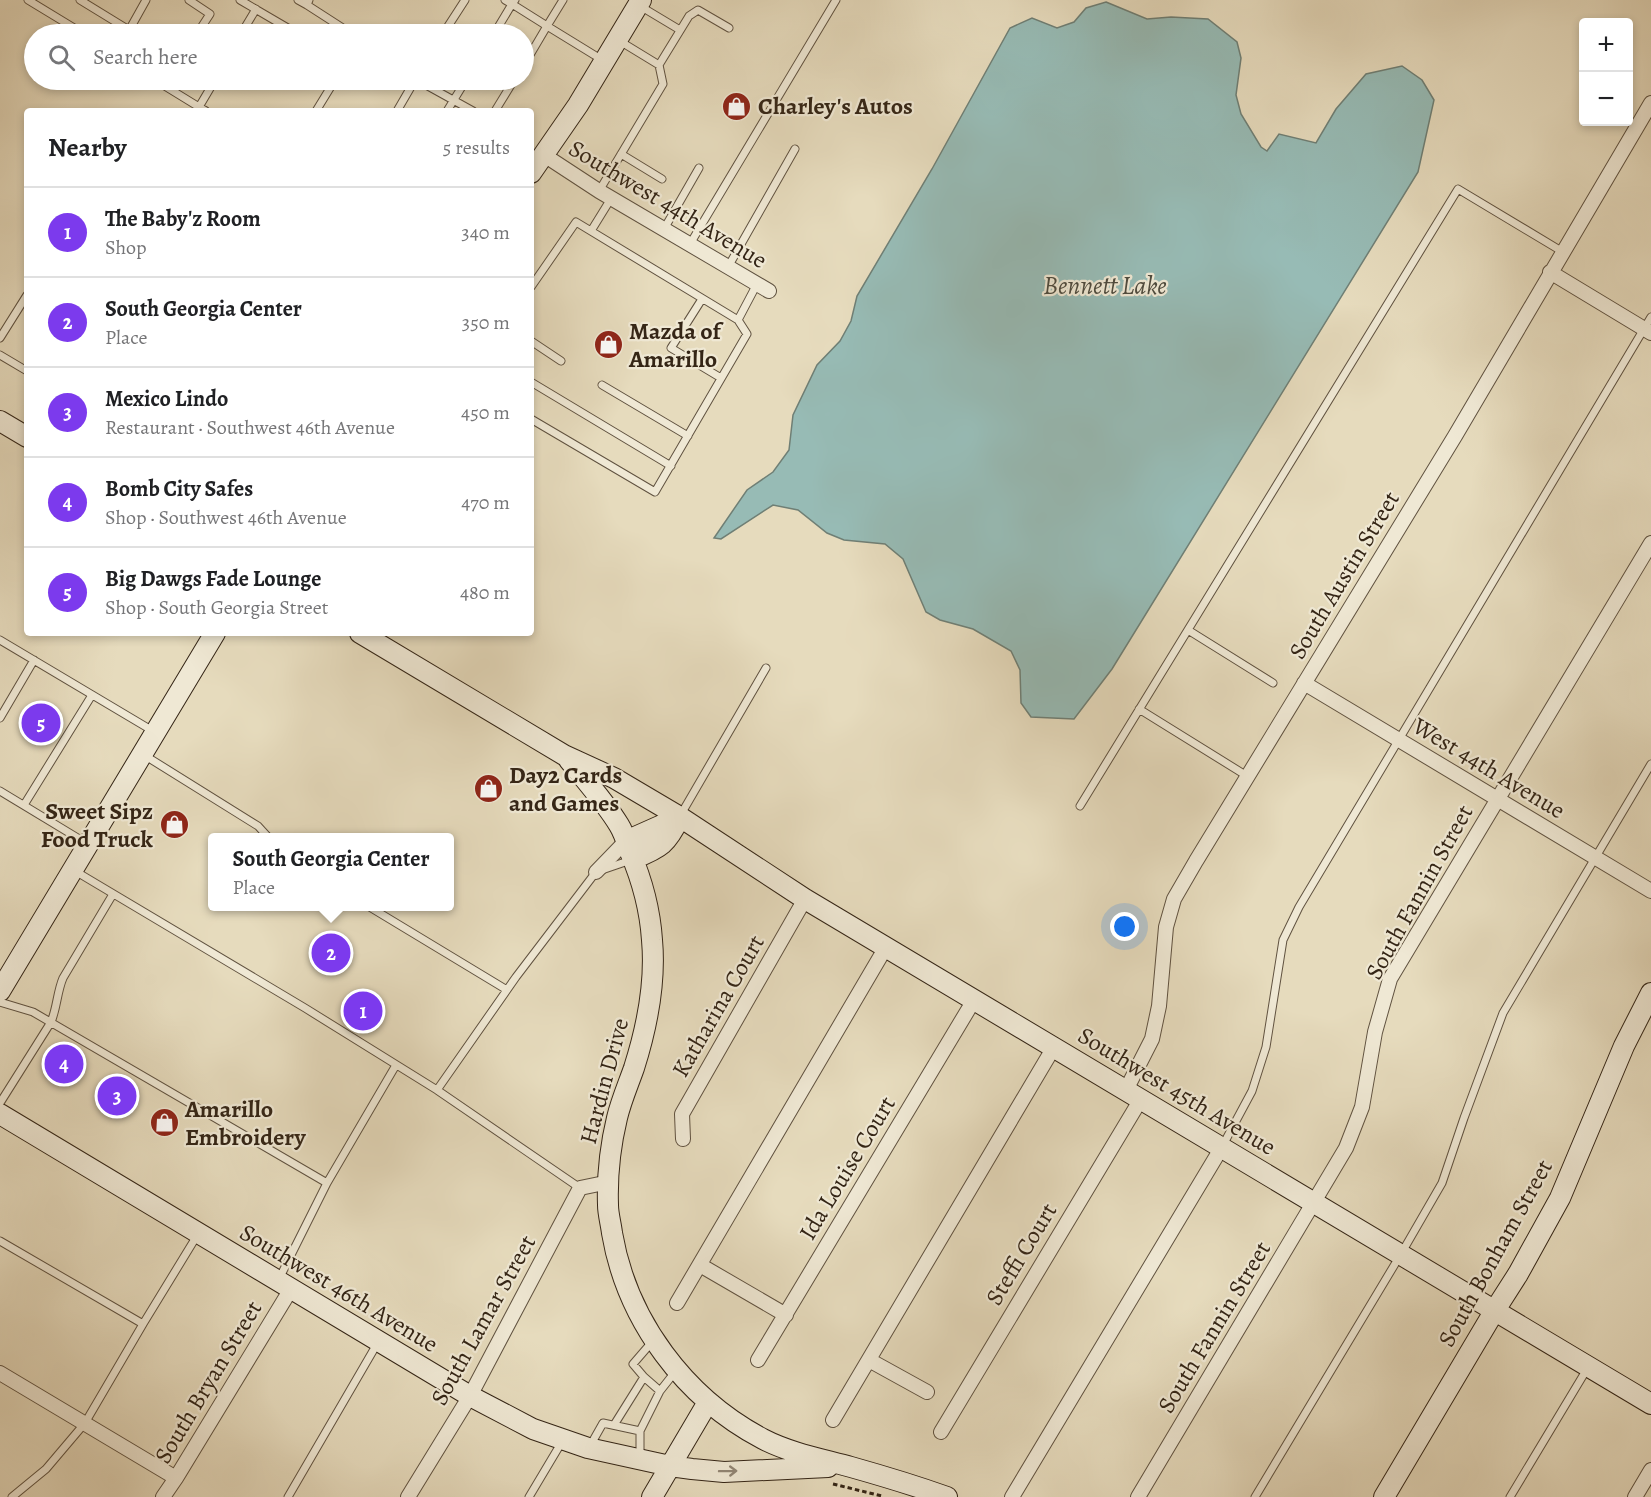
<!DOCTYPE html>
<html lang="en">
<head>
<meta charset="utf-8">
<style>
	body { margin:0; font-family:Alegreya,serif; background:#f6f6f6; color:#202124 }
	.controls { position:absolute; right:18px; top:18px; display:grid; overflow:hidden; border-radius:6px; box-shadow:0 3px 9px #0003 }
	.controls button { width:54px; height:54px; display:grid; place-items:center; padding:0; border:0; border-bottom:2px solid #e0e0e0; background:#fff; color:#202124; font:30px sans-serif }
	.you { position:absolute; left:1125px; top:927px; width:21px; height:21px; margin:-15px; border:4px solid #fff; border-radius:50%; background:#1a73e8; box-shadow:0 0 0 9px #1a73e833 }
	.badge { display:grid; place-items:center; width:39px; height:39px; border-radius:50%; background:#7c3aed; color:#fff; font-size:20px; font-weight:700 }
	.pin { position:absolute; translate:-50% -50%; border:3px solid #fff; box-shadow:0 2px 6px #0006 }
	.popup { position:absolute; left:208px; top:833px; width:246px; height:78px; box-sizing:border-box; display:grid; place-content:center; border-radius:6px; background:#fff; filter:drop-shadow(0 2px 4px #0005); font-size:20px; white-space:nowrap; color:#757577 }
	.popup b { font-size:22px; color:#202124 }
	.popup::after { content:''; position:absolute; left:50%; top:100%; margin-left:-12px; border:12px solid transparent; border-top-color:#fff }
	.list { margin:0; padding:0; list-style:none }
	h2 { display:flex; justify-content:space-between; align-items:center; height:78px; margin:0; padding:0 24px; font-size:26px }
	h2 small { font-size:20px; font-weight:400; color:#757577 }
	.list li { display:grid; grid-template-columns:39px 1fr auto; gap:18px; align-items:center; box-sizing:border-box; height:90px; padding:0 24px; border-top:2px solid #e0e0e0 }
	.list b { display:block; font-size:22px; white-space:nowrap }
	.list p { margin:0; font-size:20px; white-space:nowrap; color:#757577 }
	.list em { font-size:20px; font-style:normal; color:#757577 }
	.icon { flex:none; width:33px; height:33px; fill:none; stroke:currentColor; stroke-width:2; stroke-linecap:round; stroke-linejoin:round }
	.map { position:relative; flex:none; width:1651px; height:1497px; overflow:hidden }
	.search { position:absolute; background:#fff; box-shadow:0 3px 9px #0003; left:24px; top:24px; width:510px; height:66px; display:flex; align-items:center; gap:15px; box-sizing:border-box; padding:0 21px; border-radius:33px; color:#757577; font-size:22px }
	.panel { position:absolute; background:#fff; box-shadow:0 3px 9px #0003; left:24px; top:108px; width:510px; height:528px; border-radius:6px }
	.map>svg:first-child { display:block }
	.water { fill:#97bbb5; stroke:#6f7f75; stroke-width:1.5 }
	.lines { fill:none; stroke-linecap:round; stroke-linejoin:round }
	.lane-casing { stroke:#605240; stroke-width:9 }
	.street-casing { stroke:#605240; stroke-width:16 }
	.secondary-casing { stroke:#342516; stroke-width:22 }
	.path { stroke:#342516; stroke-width:3; stroke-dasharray:4.5 3; stroke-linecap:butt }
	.lane { stroke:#efe8d4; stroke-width:7 }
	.street { stroke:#efe8d4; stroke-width:14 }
	.secondary { stroke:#efe8d4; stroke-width:20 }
	.oneway { stroke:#928675 }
	.labels { text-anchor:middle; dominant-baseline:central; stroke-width:4.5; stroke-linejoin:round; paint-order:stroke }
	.poi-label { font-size:24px; font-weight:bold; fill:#342516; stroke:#efe8d4; text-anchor:start }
	.street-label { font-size:24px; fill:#342516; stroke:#efe8d4 }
	.water-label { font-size:26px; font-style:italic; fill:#4d4a3e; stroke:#efe8d4 }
</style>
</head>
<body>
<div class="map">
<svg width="1651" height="1497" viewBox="0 0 1651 1497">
	<rect width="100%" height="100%" fill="#e6dbbd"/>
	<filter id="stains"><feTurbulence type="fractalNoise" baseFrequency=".00333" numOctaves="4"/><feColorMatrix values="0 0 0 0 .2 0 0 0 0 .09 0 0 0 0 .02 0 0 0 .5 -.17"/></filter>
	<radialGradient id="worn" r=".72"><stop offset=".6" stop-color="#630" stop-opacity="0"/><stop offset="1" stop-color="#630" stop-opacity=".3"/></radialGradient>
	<path class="water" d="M 1106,2 L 1147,19 L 1171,17 L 1208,19 L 1237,42 L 1241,58 L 1236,95 L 1241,114 L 1261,147 L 1267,151 L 1279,134 L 1316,143 L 1336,109 L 1366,74 L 1402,66 L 1422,80 L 1434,100 L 1418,172 L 1112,669 L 1074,719 L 1031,717 L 1021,703 L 1020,670 L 1011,651 L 973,629 L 940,620 L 926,612 L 903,559 L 885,544 L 844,540 L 827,533 L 798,510 L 773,505 L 721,539 L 714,538 L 747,490 L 773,472 L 789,450 L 793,415 L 817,365 L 840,341 L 851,321 L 857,296 L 932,169 L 1010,28 L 1032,18 L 1057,28 L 1074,22 L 1086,8 Z"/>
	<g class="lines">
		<defs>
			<path id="lane" d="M 28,0 L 84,34
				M 80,0 L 129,30
				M 189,0 L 210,14 L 197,34
				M 240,0 L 298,34
				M 298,0 L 307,5 L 309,0
				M 505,0 L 512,4 L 515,0
				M 563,0 L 547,26 L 604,61
				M 307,5 L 352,34
				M 640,6 L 680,30
				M 127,34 L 146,0
				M 241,34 L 256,9
				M 443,34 L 465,0
				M 494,34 L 512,4 L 547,26 L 524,65
				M 618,40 L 659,65
				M 155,80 L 199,107
				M 417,80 L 473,111
				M 206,111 L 199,107 L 215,80
				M 316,111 L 335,80
				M 397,111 L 415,80
				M 447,111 L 466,80
				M 495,111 L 514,80
				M 621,154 L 662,179
				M 599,191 L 663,84 L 659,65 L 689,16 L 698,10 L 729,28
				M 664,229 L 699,168
				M 591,231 L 612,197
				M 690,244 L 836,0
				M 728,267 L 795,149
				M 531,287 L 576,222 L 738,320 L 747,334 L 655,492 L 531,419
				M 702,299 L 671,348 L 721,378
				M 738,320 L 757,284
				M 0,338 L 27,295
				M 531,341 L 561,361
				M 0,355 L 27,371
				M 531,382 L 671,466
				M 602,385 L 688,436
				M 1188,630 L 1273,683
				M 0,640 L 153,731
				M 1139,709 L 1247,776
				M 0,718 L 34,660
				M 144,755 L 258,826 L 269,838
				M 0,791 L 86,843
				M 24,805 L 92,695
				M 1080,806 L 1458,189 L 1563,252
				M 680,816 L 766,668
				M 75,871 L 305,1008 L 437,1090 L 580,1188
				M 368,906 L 507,990
				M 0,1002 L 33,1012 L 327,1183
				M 437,1090 L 516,977 L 596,872 L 631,860
				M 0,1103 L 51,1022 C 57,1008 57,992 63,978 L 113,894
				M 1223,1145 L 1252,1091 L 1266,1047 L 1283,940 L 1299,907 L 1651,317
				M 0,1241 L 143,1324 L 85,1423 L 46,1469 L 12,1497
				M 279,1279 L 327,1183 L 396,1065
				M 143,1324 L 198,1234
				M 660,1391 L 675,1372
				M 614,1425 L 644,1377
				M 640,1431 L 660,1391 L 644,1377 L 633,1364 L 652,1342
				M 590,1446 L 603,1423 L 640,1431 L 640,1458
				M 288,1497 L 377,1344
				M 529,1497 L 563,1440
				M 1255,1497 L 1401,1254 L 1442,1183 L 1464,1118 L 1503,1013 L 1651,764
				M 1510,1497 L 1587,1369"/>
			<path id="street" d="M 544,155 L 599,191 L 769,291
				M 1550,272 L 1651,333
				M 1304,683 L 1651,891
				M 596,872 L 626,841
				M 1126,1090 L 1152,1039 L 1159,1006 L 1166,927 L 1174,899 L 1196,861 L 1455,436 L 1651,103
				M 683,1139 L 682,1114 L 805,899
				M 700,1265 L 786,1315
				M 677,1303 L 886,947
				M 758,1360 L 974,1000
				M 869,1360 L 927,1392
				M 0,1373 L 176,1478
				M 833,1420 L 1054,1047
				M 941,1432 L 1141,1099
				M 163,1497 L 176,1478 L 291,1289
				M 408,1497 L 470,1396 L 580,1188 L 609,1182
				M 1012,1497 L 1222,1147
				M 1138,1497 L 1346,1148 L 1362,1107 L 1375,1032 L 1390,979 L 1651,543
				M 1635,1497 L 1651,1470"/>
			<path id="secondary" d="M 531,173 L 578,105 L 641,0
				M 0,421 L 27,437
				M 360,633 L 564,755 L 614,778 L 680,817 L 805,899 L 1651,1404
				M 569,760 C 586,781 605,802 619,825 C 624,833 627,843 630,852 C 642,880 650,909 652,940 C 656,984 647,1027 634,1068 C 628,1085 621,1101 617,1118 C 610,1147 607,1175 608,1205 C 608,1214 611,1224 612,1233 C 627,1321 685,1398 763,1439 C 790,1453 822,1459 851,1467 C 883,1476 916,1486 947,1497
				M 626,841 L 680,817
				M 633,859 C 661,848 667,844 680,817
				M 0,991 L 215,633
				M 0,1114 L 470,1396 L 533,1429 L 588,1448 L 670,1466 L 692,1469 L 724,1472 L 828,1467
				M 652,1497 L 708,1402
				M 1384,1497 L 1495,1310 L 1518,1274 L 1560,1198 L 1624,1046 L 1651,993"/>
		</defs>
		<use href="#lane" class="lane-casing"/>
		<use href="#street" class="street-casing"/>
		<use href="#secondary" class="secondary-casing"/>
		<path class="path" d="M 833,1484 L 882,1496"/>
		<use href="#lane" class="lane"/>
		<use href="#street" class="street"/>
		<use href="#secondary" class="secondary"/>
	</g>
	<defs><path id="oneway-shaft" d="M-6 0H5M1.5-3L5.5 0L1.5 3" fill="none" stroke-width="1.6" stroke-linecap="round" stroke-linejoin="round" transform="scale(1.5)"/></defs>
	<use class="oneway" href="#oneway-shaft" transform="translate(728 1471) rotate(-1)"/>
	<defs>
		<symbol id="shop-disc" viewBox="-11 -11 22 22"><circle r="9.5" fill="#8f2418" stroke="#efe8d4"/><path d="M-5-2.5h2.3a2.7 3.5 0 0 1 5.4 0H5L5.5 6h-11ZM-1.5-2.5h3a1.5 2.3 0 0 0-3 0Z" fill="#fff"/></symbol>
	</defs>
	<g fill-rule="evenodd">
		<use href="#shop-disc" x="720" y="90" width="33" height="33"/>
		<use href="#shop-disc" x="592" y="328" width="33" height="33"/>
		<use href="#shop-disc" x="472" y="772" width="33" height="33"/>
		<use href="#shop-disc" x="158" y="808" width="33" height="33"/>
		<use href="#shop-disc" x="148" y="1106" width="33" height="33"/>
	</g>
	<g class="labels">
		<g class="poi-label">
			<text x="758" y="106">Charley's Autos</text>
			<text x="629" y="331">Mazda of<tspan x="629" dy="28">Amarillo</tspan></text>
			<text x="509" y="775">Day2 Cards<tspan x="509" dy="28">and Games</tspan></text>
			<text x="153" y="811" text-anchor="end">Sweet Sipz<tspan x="153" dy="28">Food Truck</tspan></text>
			<text x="185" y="1109">Amarillo<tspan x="185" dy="28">Embroidery</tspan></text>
		</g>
		<g class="street-label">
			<text transform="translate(668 204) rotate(31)">Southwest 44th Avenue</text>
			<text transform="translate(1344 575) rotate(-59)">South Austin Street</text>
			<text transform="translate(1489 768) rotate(31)">West 44th Avenue</text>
			<text transform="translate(1419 892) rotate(-61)">South Fannin Street</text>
			<text transform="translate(718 1006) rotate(-60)">Katharina Court</text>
			<text transform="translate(604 1081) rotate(-75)">Hardin Drive</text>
			<text transform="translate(1177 1091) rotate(31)">Southwest 45th Avenue</text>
			<text transform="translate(847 1168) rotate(-59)">Ida Louise Court</text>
			<text transform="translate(1495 1253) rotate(-61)">South Bonham Street</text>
			<text transform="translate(1021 1254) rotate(-59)">Steffi Court</text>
			<text transform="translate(339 1288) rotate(31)">Southwest 46th Avenue</text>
			<text transform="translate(483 1320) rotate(-61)">South Lamar Street</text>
			<text transform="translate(1214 1327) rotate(-59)">South Fannin Street</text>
			<text transform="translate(208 1382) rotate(-59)">South Bryan Street</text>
		</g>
		<g class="water-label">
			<text x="1105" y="285">Bennett Lake</text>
		</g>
	</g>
	<rect width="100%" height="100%" filter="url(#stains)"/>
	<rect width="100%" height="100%" fill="url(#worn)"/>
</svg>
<div class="controls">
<button>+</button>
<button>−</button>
</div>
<div class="you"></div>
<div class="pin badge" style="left:363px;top:1011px">1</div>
<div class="pin badge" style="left:331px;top:953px">2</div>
<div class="popup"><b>South Georgia Center</b>Place</div>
<div class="pin badge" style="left:117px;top:1096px">3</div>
<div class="pin badge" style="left:64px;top:1064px">4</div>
<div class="pin badge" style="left:41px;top:723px">5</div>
<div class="search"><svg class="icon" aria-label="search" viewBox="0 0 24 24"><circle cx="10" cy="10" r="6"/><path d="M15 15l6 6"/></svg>Search here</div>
<section class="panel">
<h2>Nearby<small>5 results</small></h2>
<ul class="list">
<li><span class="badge">1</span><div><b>The Baby'z Room</b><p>Shop</p></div><em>340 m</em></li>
<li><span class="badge">2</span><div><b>South Georgia Center</b><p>Place</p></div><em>350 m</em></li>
<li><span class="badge">3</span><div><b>Mexico Lindo</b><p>Restaurant · Southwest 46th Avenue</p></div><em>450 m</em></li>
<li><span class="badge">4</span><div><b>Bomb City Safes</b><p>Shop · Southwest 46th Avenue</p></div><em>470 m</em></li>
<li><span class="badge">5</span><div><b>Big Dawgs Fade Lounge</b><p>Shop · South Georgia Street</p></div><em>480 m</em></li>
</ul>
</section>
</div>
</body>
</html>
